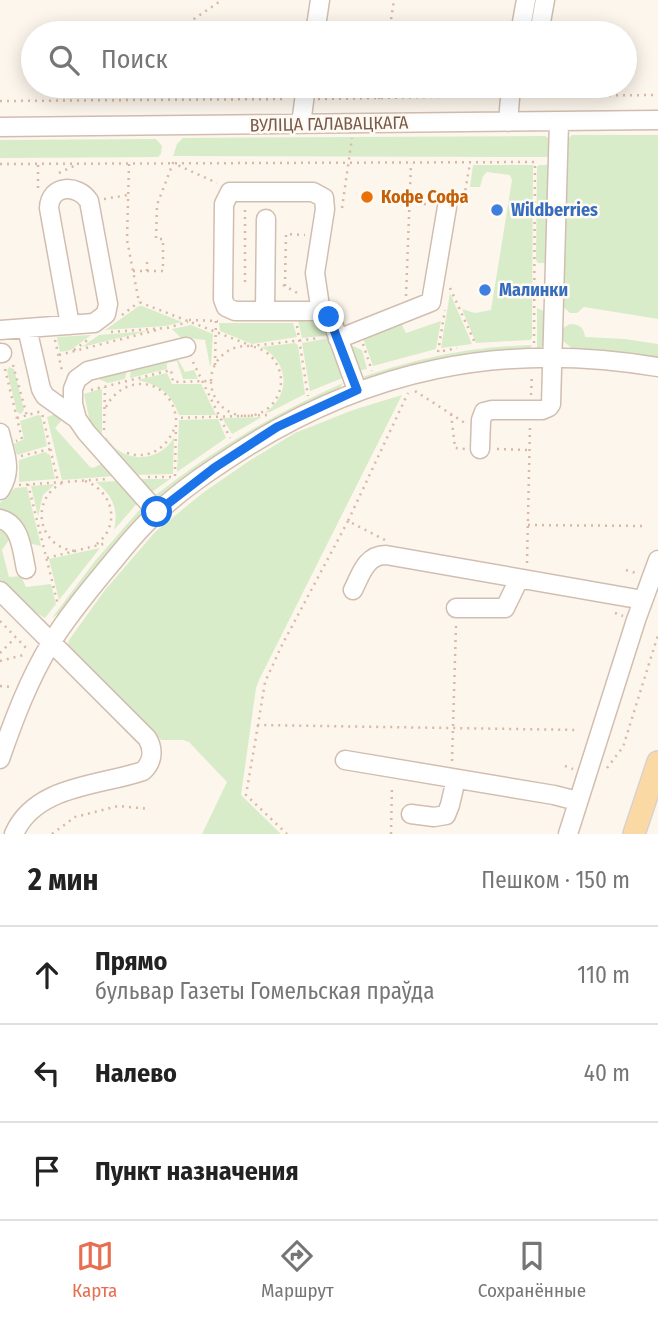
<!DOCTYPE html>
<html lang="ru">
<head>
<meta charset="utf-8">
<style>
	body { margin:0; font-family:"Fira Sans Condensed",sans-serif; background:#f6f6f6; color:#222 }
	.stop { position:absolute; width:21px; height:21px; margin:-16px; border:5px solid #1a73e8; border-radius:50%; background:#fff }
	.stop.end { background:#1a73e8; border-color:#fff; box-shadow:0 2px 7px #0008 }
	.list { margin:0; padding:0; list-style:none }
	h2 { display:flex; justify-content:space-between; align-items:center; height:91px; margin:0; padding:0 28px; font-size:30px }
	h2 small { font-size:23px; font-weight:400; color:#767676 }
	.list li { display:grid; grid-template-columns:46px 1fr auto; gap:21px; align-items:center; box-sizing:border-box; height:98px; padding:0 28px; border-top:2px solid #e0e0e0 }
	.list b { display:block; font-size:26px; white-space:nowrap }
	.list p { margin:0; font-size:23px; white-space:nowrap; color:#767676 }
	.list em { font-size:23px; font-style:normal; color:#767676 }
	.icon { flex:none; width:38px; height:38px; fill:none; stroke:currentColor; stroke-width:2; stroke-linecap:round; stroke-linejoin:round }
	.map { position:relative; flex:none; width:658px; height:834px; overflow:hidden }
	.search { position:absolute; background:#fff; box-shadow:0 4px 18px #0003; left:21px; right:21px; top:21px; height:77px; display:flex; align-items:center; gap:18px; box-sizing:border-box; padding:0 24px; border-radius:38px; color:#767676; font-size:26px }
	.sheet { height:385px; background:#fff }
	nav { display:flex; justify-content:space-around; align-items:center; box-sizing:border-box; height:98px; border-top:2px solid #e0e0e0; background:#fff; font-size:19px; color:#767676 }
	nav a { display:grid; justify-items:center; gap:4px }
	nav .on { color:#e76f51 }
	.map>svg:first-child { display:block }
	.green { fill:#d8ecc9 }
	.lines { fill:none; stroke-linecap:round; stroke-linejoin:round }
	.minor-casing { stroke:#d1beb0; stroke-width:21 }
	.major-casing { stroke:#dad1cd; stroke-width:24 }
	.path { stroke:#d9b8a5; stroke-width:2.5; stroke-dasharray:2 5; stroke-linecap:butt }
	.minor { stroke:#fff; stroke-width:18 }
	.major { stroke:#fbd9a5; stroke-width:21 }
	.route { stroke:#1a73e8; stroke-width:9 }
	.food-dot { fill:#e8710a; stroke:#fffaf3; stroke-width:2.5 }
	.shop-dot { fill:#3f7fe0; stroke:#fffaf3; stroke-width:2.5 }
	.labels { text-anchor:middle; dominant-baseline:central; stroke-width:5; stroke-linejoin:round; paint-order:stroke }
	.street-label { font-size:18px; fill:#7a5c4d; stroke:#fffaf3 }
	.food-label { font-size:18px; font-weight:bold; fill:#c56008; stroke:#fffaf3; text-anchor:start }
	.shop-label { font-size:18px; font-weight:bold; fill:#366cbe; stroke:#fffaf3; text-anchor:start }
</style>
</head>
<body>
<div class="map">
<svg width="658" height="834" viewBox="0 0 658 834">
	<rect width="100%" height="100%" fill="#fdf6ec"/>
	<path class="green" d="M 572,135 L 658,135 L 658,319 L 584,307 L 577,313 L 570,313 L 561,305 L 566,141 Z
		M 545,136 L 550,139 L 549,157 L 173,156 L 177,144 L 183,138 Z
		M 156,139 L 162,146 L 161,154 L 158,157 L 0,158 L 0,140 Z
		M 473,165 L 533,165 L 532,338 L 530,340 L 476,343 L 462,309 L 475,313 L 491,310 L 512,180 L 510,175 L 487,172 L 483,176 L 480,187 L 470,187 Z
		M 539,165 L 549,165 L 547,263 L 538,263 L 536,260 L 537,167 Z
		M 450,293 L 472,344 L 441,348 Z
		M 139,306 L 142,306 L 182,322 L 166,326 L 105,330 Z
		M 537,308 L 546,312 L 545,343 L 537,351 Z
		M 298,320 L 324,323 L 331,335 L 302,338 Z
		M 400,321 L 406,333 L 441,321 L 436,349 L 373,366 L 362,335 Z
		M 219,323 L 293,323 L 297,337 L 252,344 L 220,331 Z
		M 570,324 C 580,324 584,328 585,337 L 625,339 L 658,344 L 658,358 L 573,349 L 559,338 L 560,330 Z
		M 191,325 L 213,334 L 211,365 L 210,366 L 205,340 L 180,337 L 172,329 Z
		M 148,331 L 82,347 L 99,335 Z
		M 91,335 L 71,350 L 60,352 L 57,337 Z
		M 330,338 L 345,377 L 310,391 L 302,343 Z
		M 295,343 L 298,345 L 305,394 L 270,412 L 264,413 C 292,396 289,361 261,347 Z
		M 348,344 L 362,350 L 367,369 L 357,371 Z
		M 532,345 L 528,351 L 452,357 L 371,379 L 362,377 C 423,357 468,347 532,345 Z
		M 176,356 L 185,372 L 194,370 L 198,379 L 183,379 L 177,361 L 167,363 L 167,369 L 130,378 L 131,367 Z
		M 9,367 L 14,369 L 24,410 L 21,414 L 17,412 L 7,371 Z
		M 128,367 L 125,379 L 108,383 L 91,376 Z
		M 167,373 L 172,384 L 201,384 L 216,415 L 179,415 C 171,393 160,385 137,380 Z
		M 343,383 L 338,390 L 284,416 L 168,493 L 160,497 L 153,497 C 212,451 274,413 343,383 Z
		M 100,389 L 102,390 L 102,442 L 91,427 L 84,394 Z
		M 402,395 L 259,680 L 256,688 L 241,795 L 281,834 L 202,834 L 227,782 L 189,742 L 183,740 L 161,740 L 70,650 L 68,646 L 69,640 L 105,590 L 155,532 L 204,492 L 249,461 L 295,433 L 353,410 Z
		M 56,414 L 62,420 L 55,428 L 90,467 L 93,468 L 103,463 L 114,476 L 62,480 L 47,417 Z
		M 38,415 L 41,416 L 47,446 L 17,455 L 14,444 L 24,439 L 20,421 Z
		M 262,417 L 232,434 L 222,418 Z
		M 218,419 L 226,438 L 177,472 L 179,420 Z
		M 106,436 C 120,464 160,464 174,437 L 173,474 L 135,475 L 106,442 Z
		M 45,452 L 50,455 L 55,479 L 19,482 L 19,460 Z
		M 139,479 L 170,479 L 152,492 Z
		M 119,481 L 139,501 L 114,530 C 119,509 112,495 96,482 Z
		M 55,484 L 43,495 L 38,516 L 31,486 Z
		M 26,487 L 27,487 L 41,546 L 28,543 L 0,512 L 0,503 L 15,488 Z
		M 142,507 L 140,518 L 100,563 L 65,609 L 52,618 L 95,561 Z
		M 0,526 L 11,537 L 2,550 L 9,577 L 21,576 L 26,587 L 51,584 L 56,604 L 45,618 L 28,608 L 0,581 Z
		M 100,548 L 59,600 L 49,559 Z"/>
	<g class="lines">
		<defs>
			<path id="minor" d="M 315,33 L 320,0
				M 520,33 L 526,0
				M 539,33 L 545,0
				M 508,122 L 511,86
				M 301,124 L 306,86
				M 0,127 L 658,120
				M 265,311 L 266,219
				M 321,313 L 315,273 L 325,209 L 324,198 L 313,192 L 230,192 L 224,204 L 223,299 L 226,307 L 235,311 L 314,311 L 324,314 L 332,321 L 357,390
				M 27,328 L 41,389 L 45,396 L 77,419
				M 0,330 L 94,323 L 106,314 L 108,304 L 89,201 C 78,184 50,184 49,208 L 70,325
				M 338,339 L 431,302 L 447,207
				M 0,353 L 2,353
				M 0,433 C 5,454 13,470 0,490
				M 480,449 L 481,420 L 484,412 L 492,410 L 542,410 L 549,407 L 551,404 L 559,122
				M 157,512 L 86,432 L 77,419 L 73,404 L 73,389 L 77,379 L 88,371 L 186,347
				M 0,519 C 21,524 22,551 26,569
				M 353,590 C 361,574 366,555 386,555 L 643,600
				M 0,591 L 147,738 C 154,749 153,762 143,771 C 100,786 35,785 14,834
				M 456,608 L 505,608 L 519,579
				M 0,759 C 14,719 29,679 51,643 C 67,617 86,594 105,571 C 122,551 138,529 158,512 C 181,490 208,472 234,455 C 365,369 503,341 658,367
				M 345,760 L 554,795 L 577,801
				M 411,814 L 434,817 L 446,815 L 450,805 L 456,779
				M 568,834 L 636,620 L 658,560"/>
			<path id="major" d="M 634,834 L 658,762"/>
		</defs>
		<use href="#minor" class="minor-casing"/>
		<use href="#major" class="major-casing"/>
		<path class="path" d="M 182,27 L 222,0
			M 389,33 L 394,0
			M 525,96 L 658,95
			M 318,99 L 494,96
			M 379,99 L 381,86
			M 0,101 L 287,99
			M 0,164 L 535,162 L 534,343
			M 129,164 L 127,240 L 139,302 L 252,346 L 320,338
			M 59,173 L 78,164
			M 38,188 L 38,164
			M 104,199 L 128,195
			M 410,202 L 431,205
			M 463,204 L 470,163
			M 342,208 L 352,138
			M 133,271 L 163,271 L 163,239 L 156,239 L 157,205 L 173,163 L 217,183
			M 147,271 L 147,257
			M 245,282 L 245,208
			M 283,285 L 301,295
			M 285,286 L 286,234 L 305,235
			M 450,288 L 476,345
			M 406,296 L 411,163
			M 122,315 L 139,302
			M 189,320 L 218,321
			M 297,326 L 308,396
			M 167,328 L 188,322
			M 111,332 L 166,328
			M 55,340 L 62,371
			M 363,344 L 372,371
			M211 381a35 35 0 1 1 70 0a35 35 0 1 1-70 0Z
			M 74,350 L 89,339
			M 443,351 L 457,348
			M 438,352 L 445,310
			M 59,355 L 157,330
			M 193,362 L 230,438
			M 13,365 L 27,416
			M 215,365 L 216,319
			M 5,369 L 22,439 L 16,441
			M 91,390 L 171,370 L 173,382 L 211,381
			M 415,391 L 465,423
			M 531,395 L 532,374
			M 106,407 C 124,372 171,378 176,418
			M 451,414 L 455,448 L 466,449
			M 17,418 L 39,412 L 42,413 L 58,482
			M 104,430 L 105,387
			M 497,449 L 529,450
			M 127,453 C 148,460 166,449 174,429
			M 21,456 L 50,449
			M 148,477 L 175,477 L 176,418 L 269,415
			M 85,481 C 115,492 121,528 94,546
			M 62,483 C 29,500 38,547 75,551
			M 28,484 L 58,605
			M 19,485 L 107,479
			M 348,521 L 282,645 L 265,682 L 258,725 L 578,730
			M 528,525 L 644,526
			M 385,540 L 348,521 L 408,393
			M 47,558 L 107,543
			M 527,563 L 530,426
			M 626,570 L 636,573
			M 615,613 L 623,616
			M 0,621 L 29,651
			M 0,653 L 15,638
			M 0,661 L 27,654
			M 0,686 L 12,687
			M 258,725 L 246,795 L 287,834
			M 452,761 L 456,625
			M 565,766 L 573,769
			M 607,768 L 623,747 L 658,635
			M 52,834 L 75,817 L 118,806 L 150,809
			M 391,834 L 392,785"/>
		<use href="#minor" class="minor"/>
		<use href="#major" class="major"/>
	</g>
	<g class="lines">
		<path class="route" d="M 157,512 L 214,468 L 277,427 L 357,390 L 329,317"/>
	</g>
	<circle class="food-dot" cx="367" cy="197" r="7"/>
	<g class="shop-dot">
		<circle cx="497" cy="210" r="7"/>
		<circle cx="485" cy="290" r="7"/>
	</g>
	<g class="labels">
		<g class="street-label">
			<text transform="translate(329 124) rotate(-1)">ВУЛІЦА ГАЛАВАЦКАГА</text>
		</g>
		<g class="food-label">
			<text x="381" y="197">Кофе Софа</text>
		</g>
		<g class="shop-label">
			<text x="511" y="210">Wildberries</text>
			<text x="499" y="290">Малинки</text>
		</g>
	</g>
</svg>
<div class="stop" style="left:157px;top:512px"></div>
<div class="stop end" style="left:329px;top:317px"></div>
<div class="search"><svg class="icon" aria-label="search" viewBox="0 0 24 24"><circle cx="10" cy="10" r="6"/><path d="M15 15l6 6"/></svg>Поиск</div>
</div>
<section class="sheet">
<h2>2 мин<small>Пешком · 150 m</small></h2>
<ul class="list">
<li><svg class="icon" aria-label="ahead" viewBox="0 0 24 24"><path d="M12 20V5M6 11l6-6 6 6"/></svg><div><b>Прямо</b><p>бульвар Газеты Гомельская праўда</p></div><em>110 m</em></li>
<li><svg class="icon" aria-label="left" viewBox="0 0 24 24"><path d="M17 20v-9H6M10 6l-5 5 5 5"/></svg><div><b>Налево</b></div><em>40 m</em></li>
<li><svg class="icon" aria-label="arrive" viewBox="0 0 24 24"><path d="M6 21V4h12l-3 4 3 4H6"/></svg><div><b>Пункт назначения</b></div></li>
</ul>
</section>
<nav>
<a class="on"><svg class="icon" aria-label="map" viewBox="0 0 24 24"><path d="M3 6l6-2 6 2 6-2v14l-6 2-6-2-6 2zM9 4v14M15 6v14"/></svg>Карта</a>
<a><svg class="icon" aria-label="directions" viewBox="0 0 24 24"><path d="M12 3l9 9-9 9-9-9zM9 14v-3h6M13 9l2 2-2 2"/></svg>Маршрут</a>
<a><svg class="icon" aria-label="saved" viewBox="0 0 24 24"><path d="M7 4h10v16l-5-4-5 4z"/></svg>Сохранённые</a>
</nav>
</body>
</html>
